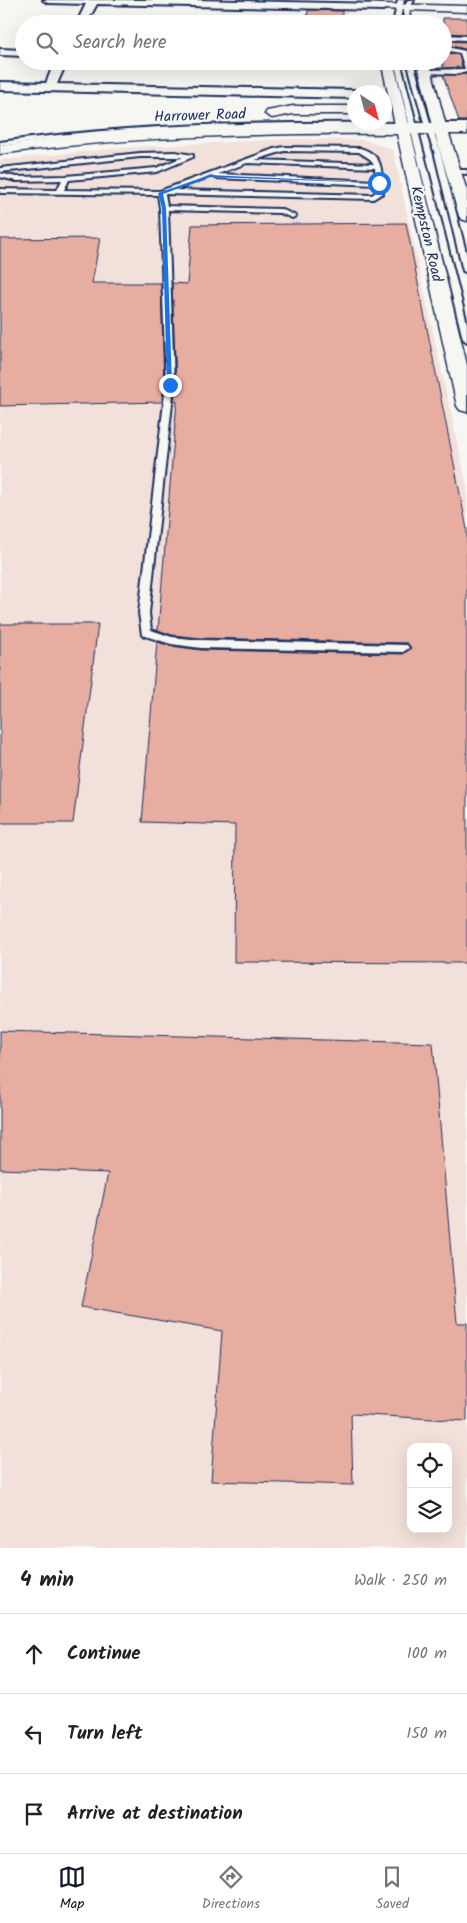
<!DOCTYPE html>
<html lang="en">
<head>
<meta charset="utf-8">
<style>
	body { margin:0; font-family:Kalam,sans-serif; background:#f2f2f2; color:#222 }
	.controls { position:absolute; right:15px; bottom:15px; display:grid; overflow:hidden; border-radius:10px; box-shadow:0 5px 20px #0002 }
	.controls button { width:45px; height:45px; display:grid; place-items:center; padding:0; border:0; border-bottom:1px solid #e0e0e0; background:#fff; color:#222; font:25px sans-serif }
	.compass { position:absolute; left:347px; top:85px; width:45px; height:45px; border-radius:50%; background:#fff; box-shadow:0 5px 20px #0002; rotate:144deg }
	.stop { position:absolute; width:15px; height:15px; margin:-11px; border:4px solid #1a73e8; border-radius:50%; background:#fff }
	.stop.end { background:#1a73e8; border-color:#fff; box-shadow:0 1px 5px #0008 }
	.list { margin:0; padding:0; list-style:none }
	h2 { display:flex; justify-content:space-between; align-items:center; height:65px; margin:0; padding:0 20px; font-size:21px }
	h2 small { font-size:16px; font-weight:400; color:#767676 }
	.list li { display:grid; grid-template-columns:32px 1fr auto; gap:15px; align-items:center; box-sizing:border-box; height:80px; padding:0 20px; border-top:1px solid #e0e0e0 }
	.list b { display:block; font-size:19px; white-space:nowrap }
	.list em { font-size:16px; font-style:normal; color:#767676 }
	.icon { flex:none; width:28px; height:28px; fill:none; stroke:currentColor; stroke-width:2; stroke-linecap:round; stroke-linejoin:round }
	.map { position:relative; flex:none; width:467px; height:1548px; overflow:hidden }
	.search { position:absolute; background:#fff; box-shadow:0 5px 20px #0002; left:15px; right:15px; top:15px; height:55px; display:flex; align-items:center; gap:12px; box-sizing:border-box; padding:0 18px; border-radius:28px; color:#767676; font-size:19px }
	.sheet { height:305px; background:#fff }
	nav { display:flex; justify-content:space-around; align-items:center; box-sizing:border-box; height:70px; border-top:1px solid #e0e0e0; background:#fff; font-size:14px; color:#767676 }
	nav a { display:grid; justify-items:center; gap:2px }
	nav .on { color:#111827 }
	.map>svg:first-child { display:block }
	.built { fill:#f2e0da; fill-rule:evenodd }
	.building { fill:#e7ada1; stroke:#1b2f5e }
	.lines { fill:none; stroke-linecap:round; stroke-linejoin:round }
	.lane-casing { stroke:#1b2f5e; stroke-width:4 }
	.street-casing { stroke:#1b2f5e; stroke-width:4 }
	.secondary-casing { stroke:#1b2f5e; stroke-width:3 }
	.lane { fill:#f6f6f2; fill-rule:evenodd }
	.street { fill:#f6f6f2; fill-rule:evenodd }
	.secondary { fill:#f6f6f2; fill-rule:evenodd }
	.route { fill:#1a73e8 }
	.labels { text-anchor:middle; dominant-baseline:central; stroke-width:4.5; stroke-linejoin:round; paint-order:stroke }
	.far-street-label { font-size:15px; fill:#1b2f5e; stroke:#f6f6f2 }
</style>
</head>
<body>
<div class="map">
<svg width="467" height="1548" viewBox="0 0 467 1548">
	<rect width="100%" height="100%" fill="#f6f6f2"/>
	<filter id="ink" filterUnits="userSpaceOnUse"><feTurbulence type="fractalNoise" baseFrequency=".02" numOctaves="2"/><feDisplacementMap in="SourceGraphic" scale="10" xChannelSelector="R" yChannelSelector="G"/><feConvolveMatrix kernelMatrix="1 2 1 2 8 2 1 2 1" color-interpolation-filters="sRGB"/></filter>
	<g filter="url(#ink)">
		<path class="built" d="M 287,139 L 364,140 L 393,150 L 467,487 L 467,1548 L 0,1548 L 0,160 L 122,148 ZM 411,1447 L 448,1447 L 448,1529 L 411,1529 Z"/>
		<path class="building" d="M 308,10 L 342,11 L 342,24 L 307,24 Z
			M 443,18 L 467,18 L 467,34 L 443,33 Z
			M 443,41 L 467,42 L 467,52 L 465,49 L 443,44 Z
			M 443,52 L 459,55 L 462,67 L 443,68 Z
			M 467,74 L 467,121 L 459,121 L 443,75 Z
			M 406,223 L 467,529 L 467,963 L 234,962 L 235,825 L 142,822 L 157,642 L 171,646 L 201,650 L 403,654 L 411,648 L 407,643 L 201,638 L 172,635 L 158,630 L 177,401 L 174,401 L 176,385 L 172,283 L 187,284 L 192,225 Z
			M 100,238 L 92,283 L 161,283 L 164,385 L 162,402 L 0,406 L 0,239 Z
			M 0,624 L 98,624 L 73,823 L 0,823 Z
			M 0,1031 L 433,1043 L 457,1323 L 467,1323 L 467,1421 L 351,1414 L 353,1485 L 211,1481 L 222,1331 L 81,1307 L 108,1173 L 0,1169 Z"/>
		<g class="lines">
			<defs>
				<path id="lane" d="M 398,0 L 404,0 L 399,24 L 393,24 Z
					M 408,0 L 414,0 L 410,8 L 409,24 L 403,24 L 404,8 Z
					M 443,35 L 467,36 L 467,40 L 443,39 Z
					M 443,46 L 465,51 L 467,72 L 457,74 L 424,73 L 426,70 L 465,69 L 460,53 L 443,50 Z
					M 394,61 L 400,61 L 416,123 L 424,123 L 407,61 L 413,61 L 430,123 L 467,123 L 467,127 L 432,127 L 440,151 L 467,256 L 467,273 L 463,271 L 434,151 L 425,127 L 417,127 L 467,323 L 467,342 L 463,339 L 410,127 C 273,126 137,127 0,146 L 0,142 C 136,123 272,122 409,123 Z
					M 284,147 L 360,148 C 385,156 381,171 383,193 L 373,199 L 165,194 L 167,206 L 281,209 L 296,216 L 292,218 L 280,213 L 168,210 L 174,385 L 149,613 L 151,630 L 172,637 L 201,640 L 407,645 L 409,648 L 403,652 L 201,648 L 171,644 L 142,635 L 139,613 L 166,385 L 160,208 L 158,195 L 0,193 L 0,189 L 57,190 L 62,180 L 16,181 L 0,177 L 0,173 L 16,177 L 66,176 L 156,168 L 183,157 L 140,157 L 0,172 L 0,168 L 140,153 L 175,152 L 193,155 L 193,157 L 157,172 L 69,180 L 64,190 L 160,191 L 274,149 ZM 284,151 L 359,152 L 370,159 L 374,164 L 255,160 ZM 247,163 L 375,168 L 376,181 L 218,174 ZM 212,176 L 215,178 L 376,185 L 376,192 L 372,195 L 175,190 Z
					M 454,170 L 467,170 L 467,174 L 452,173 L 451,172 Z"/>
				<path id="street" d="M 43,0 L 195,0 L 383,4 L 388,7 L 383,10 L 97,4 L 86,24 L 76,24 L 86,4 L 48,3 Z
					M 0,49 L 24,50 L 24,56 L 0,55 Z
					M 55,61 L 67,61 L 57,84 L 354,90 L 359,92 L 354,92 L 354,98 L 0,90 L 0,82 L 46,83 Z"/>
				<path id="secondary" d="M 383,4 L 467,6 L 467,12 L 379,9 L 377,7 Z
					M 381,61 L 393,61 L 409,125 L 433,126 L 417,61 L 429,61 L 446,126 L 467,126 L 467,134 L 449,134 L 467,191 L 467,221 L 461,219 L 459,216 L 435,134 L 411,134 L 467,365 L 467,412 L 460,410 L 457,406 L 397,134 C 264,133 132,136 0,154 L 0,146 C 131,127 262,124 395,125 Z
					M 293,106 L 354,106 L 354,114 L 293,114 L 272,118 L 265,114 L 267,111 Z"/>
			</defs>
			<use href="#lane" class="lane-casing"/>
			<use href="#street" class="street-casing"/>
			<use href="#secondary" class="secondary-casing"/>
			<use href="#lane" class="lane"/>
			<use href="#street" class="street"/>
			<use href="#secondary" class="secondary"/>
		</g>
	</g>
	<path class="route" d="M 210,175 L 381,183 L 210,177 L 163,194 L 166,208 L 172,385 L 170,386 L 167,385 L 162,208 L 158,193 Z"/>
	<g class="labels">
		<g class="far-street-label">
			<text transform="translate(200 116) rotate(-2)">Harrower Road</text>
			<text transform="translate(426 234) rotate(77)">Kempston Road</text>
		</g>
	</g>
</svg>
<div class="controls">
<button><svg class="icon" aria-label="locate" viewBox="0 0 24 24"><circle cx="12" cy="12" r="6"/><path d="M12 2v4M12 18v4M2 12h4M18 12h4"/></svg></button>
<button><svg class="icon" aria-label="layers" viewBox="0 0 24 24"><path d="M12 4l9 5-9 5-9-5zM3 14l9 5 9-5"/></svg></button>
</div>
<svg class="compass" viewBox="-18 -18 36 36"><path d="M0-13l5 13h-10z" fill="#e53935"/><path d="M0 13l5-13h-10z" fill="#767676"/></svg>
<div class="stop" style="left:379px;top:183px"></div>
<div class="stop end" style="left:170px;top:385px"></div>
<div class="search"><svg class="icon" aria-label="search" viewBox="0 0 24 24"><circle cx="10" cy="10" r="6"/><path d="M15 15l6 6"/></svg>Search here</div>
</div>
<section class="sheet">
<h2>4 min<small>Walk · 250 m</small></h2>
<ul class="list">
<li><svg class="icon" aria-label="ahead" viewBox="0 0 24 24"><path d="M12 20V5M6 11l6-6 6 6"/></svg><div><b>Continue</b></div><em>100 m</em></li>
<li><svg class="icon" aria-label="left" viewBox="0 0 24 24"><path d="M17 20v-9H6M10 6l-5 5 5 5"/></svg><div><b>Turn left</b></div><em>150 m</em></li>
<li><svg class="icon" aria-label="arrive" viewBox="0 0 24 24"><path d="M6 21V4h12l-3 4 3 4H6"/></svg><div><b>Arrive at destination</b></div></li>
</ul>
</section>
<nav>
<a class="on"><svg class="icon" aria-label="map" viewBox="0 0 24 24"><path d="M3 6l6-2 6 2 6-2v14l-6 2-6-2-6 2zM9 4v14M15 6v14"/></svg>Map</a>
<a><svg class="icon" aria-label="directions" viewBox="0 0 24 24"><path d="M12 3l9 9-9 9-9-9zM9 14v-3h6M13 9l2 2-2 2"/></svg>Directions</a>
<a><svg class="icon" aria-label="saved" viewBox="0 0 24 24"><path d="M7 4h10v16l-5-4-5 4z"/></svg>Saved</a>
</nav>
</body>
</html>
